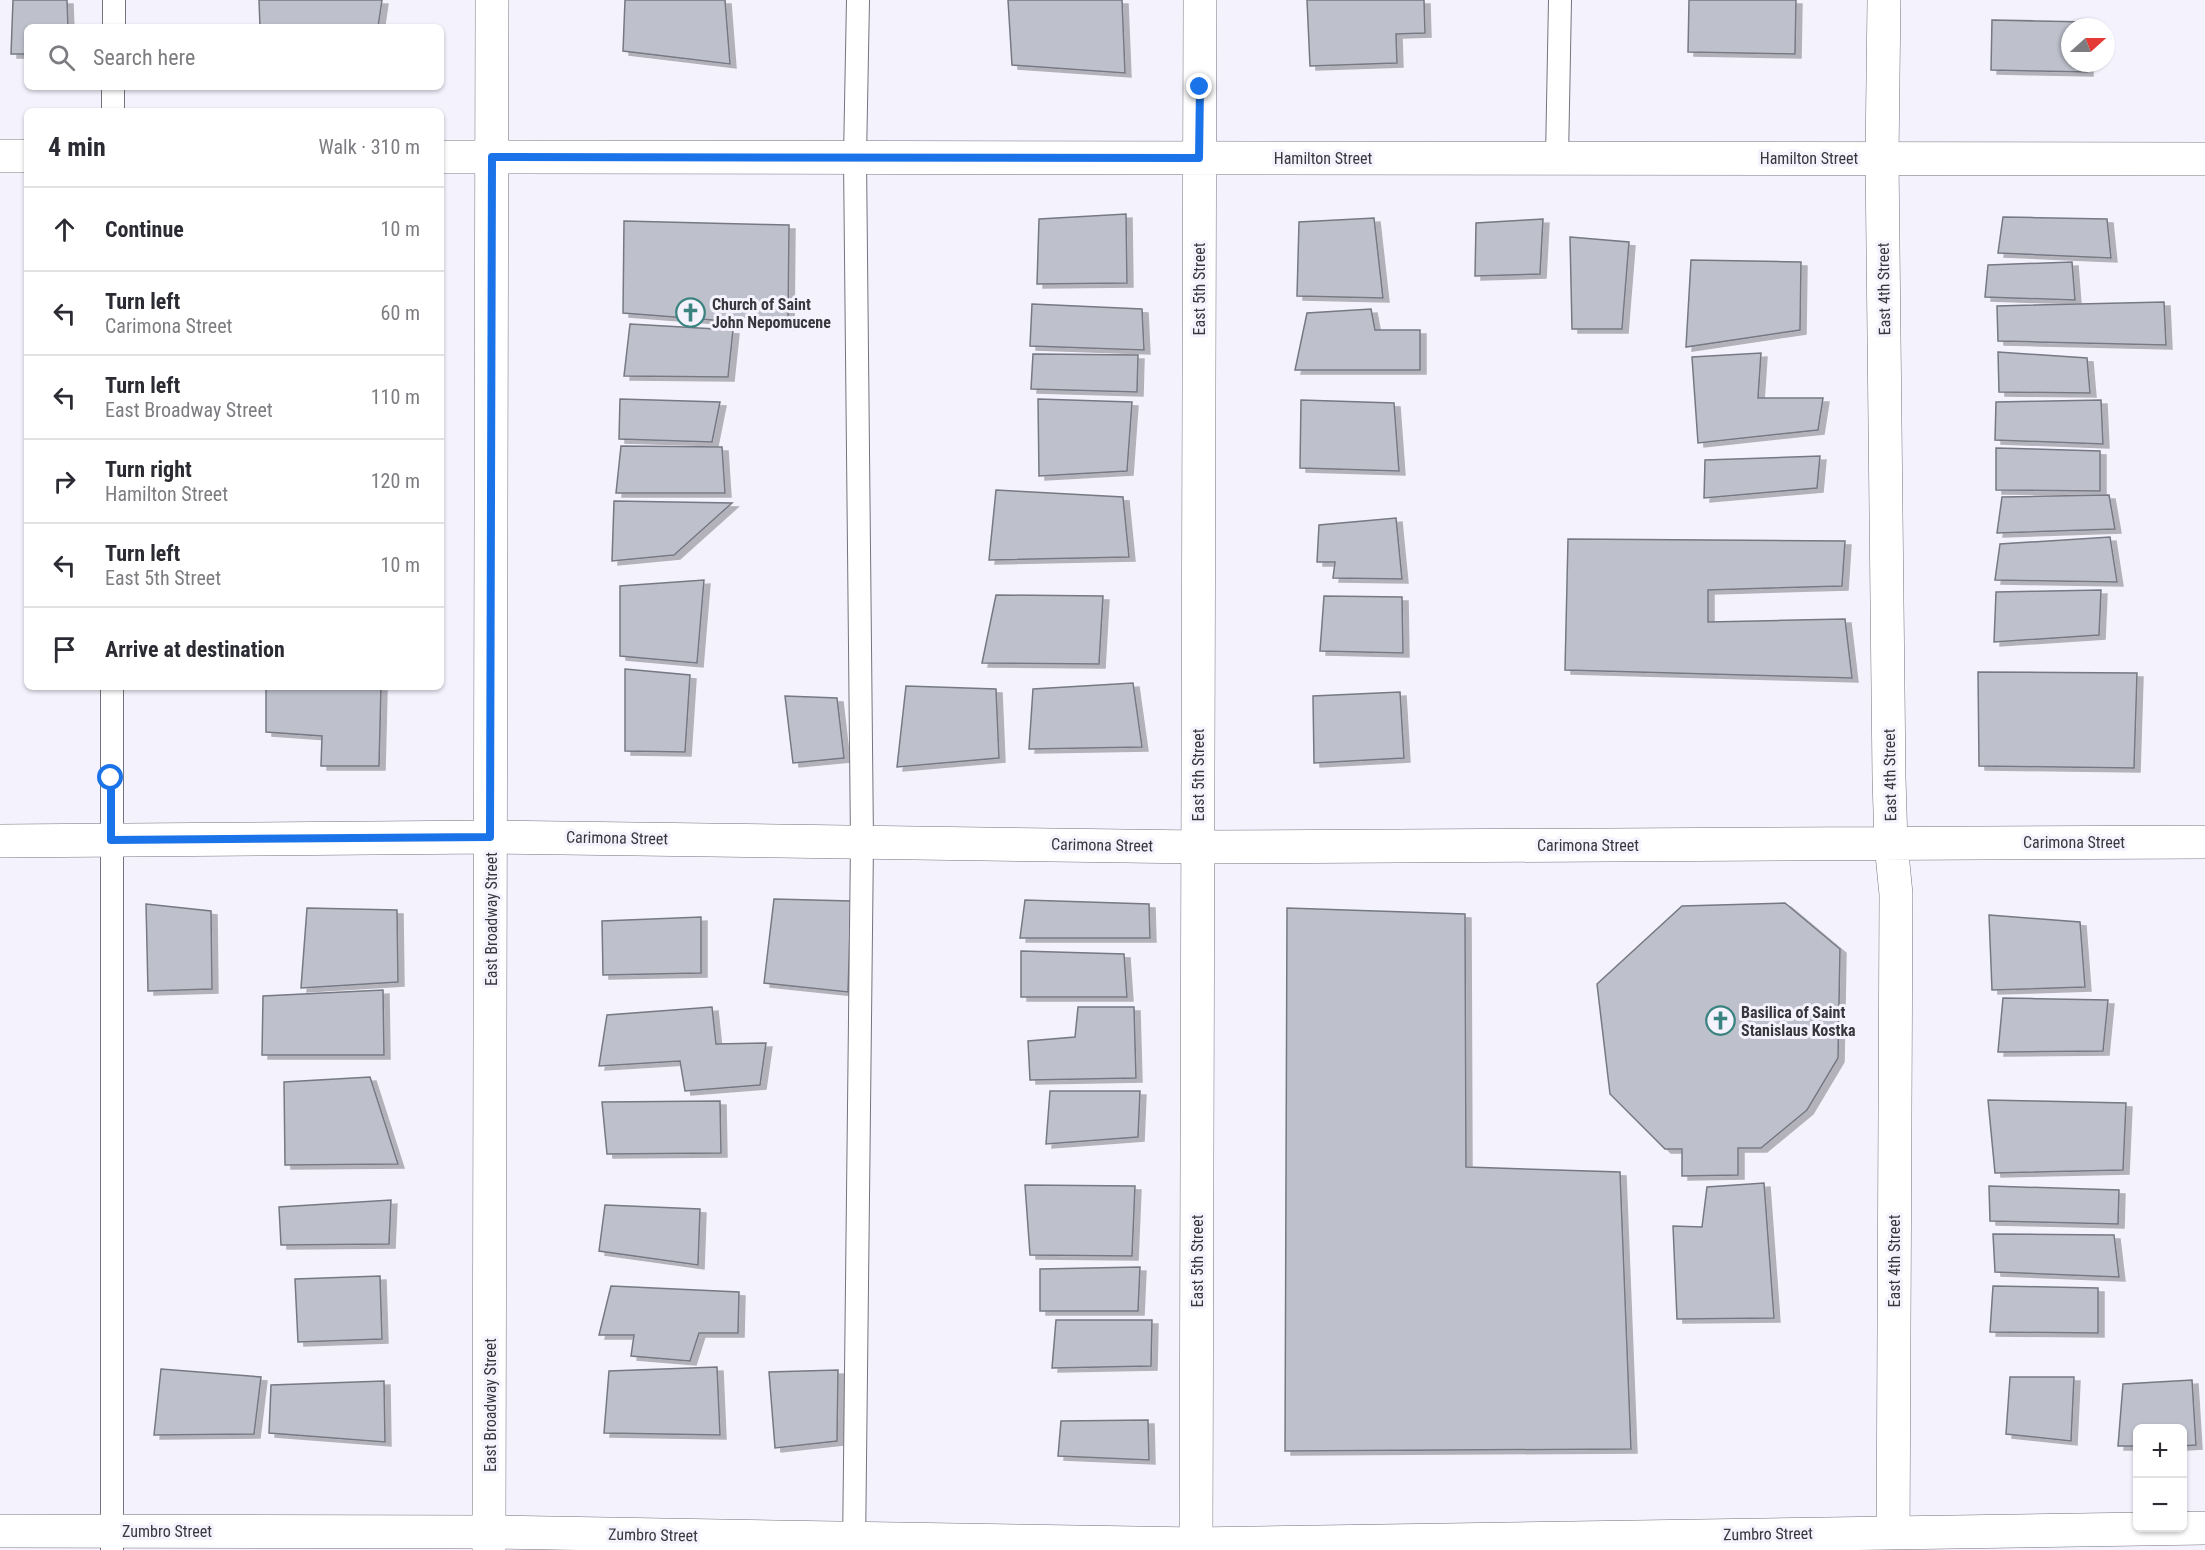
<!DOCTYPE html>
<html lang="en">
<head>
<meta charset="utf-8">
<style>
	body { margin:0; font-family:"Roboto Condensed",sans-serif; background:#f2f2f3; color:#2b2b33 }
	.controls { position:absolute; right:18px; bottom:18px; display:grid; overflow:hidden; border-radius:9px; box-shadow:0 2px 4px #0004 }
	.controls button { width:54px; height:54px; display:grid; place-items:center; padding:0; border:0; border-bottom:2px solid #e1e1e2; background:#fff; color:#2b2b33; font:30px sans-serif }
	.compass { position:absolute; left:2061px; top:18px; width:54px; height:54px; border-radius:50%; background:#fff; box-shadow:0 2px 4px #0004; rotate:69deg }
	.stop { position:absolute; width:18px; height:18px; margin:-14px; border:4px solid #1a73e8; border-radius:50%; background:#fff }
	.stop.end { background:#1a73e8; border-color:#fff; box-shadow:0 2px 6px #0008 }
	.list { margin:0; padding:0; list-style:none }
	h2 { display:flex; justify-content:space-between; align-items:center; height:78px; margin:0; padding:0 24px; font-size:26px }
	h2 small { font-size:20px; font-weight:400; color:#7c7c81 }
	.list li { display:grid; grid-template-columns:39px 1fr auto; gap:18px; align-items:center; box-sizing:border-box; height:84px; padding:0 24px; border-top:2px solid #e1e1e2 }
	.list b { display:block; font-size:22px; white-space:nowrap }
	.list p { margin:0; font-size:20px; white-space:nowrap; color:#7c7c81 }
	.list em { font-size:20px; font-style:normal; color:#7c7c81 }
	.icon { flex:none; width:33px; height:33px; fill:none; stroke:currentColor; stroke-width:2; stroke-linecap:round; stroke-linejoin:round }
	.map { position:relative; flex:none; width:2205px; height:1550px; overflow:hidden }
	.search { position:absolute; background:#fff; box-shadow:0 2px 4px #0004; left:24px; top:24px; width:420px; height:66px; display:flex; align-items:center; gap:15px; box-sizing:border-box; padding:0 21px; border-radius:9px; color:#7c7c81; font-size:22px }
	.panel { position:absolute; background:#fff; box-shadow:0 2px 4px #0004; left:24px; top:108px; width:420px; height:582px; border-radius:9px }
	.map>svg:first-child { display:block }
	.building { fill:#bec1cc; stroke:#767983; stroke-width:1.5; filter:url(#shadow) }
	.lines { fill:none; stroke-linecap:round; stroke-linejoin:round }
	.service-casing { stroke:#75737d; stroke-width:24 }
	.minor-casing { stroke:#75737d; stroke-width:34 }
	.tertiary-casing { stroke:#75737d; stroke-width:34 }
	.secondary-casing { stroke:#75737d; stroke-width:34 }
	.service { stroke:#fff; stroke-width:22 }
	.minor { stroke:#fff; stroke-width:33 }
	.tertiary { stroke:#fff; stroke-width:33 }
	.secondary { stroke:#fff; stroke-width:33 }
	.route { stroke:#1a73e8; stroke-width:8 }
	.labels { text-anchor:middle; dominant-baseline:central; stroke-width:6; stroke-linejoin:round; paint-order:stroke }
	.street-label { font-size:16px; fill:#38373c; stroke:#f4f2fd }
	.poi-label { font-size:16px; font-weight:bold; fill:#38373c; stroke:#f4f2fd; text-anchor:start }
</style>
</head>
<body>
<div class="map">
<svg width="2205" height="1550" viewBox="0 0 2205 1550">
	<defs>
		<filter id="shadow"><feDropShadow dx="6" dy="4" stdDeviation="0" flood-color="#0004"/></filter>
	</defs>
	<rect width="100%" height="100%" fill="#f4f2fd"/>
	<path class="building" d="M 13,0 L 67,0 L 68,27 L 27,27 L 27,54 L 11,54 Z
		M 259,0 L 382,0 L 378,27 L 260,27 Z
		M 625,0 L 725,0 L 730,64 L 623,51 Z
		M 1008,0 L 1122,0 L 1125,73 L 1012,65 Z
		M 1307,0 L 1424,0 L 1425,33 L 1396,34 L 1397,63 L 1310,66 Z
		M 1689,0 L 1796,0 L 1795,54 L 1688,52 Z
		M 1992,20 L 2088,22 L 2088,27 L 2070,27 L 2070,63 L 2087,63 L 2087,72 L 1991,70 Z
		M 1126,214 L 1127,283 L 1037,284 L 1039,219 Z
		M 2003,217 L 2107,219 L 2111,258 L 1998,253 Z
		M 1374,218 L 1383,298 L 1297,296 L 1299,222 Z
		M 1543,219 L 1540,274 L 1475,276 L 1476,223 Z
		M 624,221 L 789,225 L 788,326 L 623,313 Z
		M 1570,237 L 1629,242 L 1622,329 L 1572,329 Z
		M 1691,260 L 1801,262 L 1800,330 L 1686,347 Z
		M 2072,262 L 2075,300 L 1985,297 L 1988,265 Z
		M 2164,302 L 2166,345 L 1998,341 L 1997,306 Z
		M 1032,304 L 1142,309 L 1144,350 L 1030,346 Z
		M 1371,309 L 1375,330 L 1420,330 L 1420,370 L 1295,370 L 1307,313 Z
		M 630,324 L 733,330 L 728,377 L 624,376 Z
		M 1998,352 L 2087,358 L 2090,393 L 1999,392 Z
		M 1761,353 L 1758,398 L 1823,398 L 1818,430 L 1698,443 L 1692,357 Z
		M 1033,354 L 1138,355 L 1137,392 L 1031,389 Z
		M 620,399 L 720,402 L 712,442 L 619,439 Z
		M 1038,399 L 1132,402 L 1127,471 L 1039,476 Z
		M 1301,400 L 1394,403 L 1399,471 L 1300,468 Z
		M 2101,400 L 2103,444 L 1995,440 L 1996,402 Z
		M 621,446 L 722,447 L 725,493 L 616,493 Z
		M 1996,448 L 2100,451 L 2100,491 L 1996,490 Z
		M 1820,456 L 1817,488 L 1704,498 L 1705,460 Z
		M 996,490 L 1123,497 L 1129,557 L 989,560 Z
		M 2109,495 L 2115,529 L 1997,533 L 2002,497 Z
		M 614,501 L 732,503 L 674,555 L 612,561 Z
		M 1396,518 L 1402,579 L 1333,578 L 1335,562 L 1317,562 L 1319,525 Z
		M 2110,537 L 2117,582 L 1995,580 L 2000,544 Z
		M 1568,539 L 1845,541 L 1842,586 L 1708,590 L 1708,622 L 1845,619 L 1852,678 L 1565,670 Z
		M 704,580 L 697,663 L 620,656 L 620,586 Z
		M 2101,590 L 2099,635 L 1994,642 L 1996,592 Z
		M 996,595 L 1103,596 L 1099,664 L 982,663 Z
		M 1324,596 L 1402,597 L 1403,653 L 1320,651 Z
		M 625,669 L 690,675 L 685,752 L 625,751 Z
		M 1978,672 L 2137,673 L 2134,768 L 1979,766 Z
		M 1133,683 L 1142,747 L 1029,749 L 1033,689 Z
		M 906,686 L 996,689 L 999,758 L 897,767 Z
		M 266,687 L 381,687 L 379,766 L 321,766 L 322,736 L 266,732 Z
		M 1400,692 L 1404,758 L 1314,763 L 1313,696 Z
		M 785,696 L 837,698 L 844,758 L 793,763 Z
		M 774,899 L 851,901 L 848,992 L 764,983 Z
		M 1025,900 L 1149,904 L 1150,938 L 1020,938 Z
		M 1785,903 L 1840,949 L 1838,1058 L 1807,1110 L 1761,1148 L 1738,1148 L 1738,1175 L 1682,1176 L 1682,1149 L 1665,1149 L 1610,1094 L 1597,984 L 1682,906 Z
		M 146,904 L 211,911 L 212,989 L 148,991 Z
		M 307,908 L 397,910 L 398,982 L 301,988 Z
		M 1287,908 L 1465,914 L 1466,1167 L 1620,1172 L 1631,1449 L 1285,1451 Z
		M 1989,915 L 2080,922 L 2085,987 L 1992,990 Z
		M 701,917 L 701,973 L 603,975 L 602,921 Z
		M 1021,951 L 1124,954 L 1127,997 L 1021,997 Z
		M 383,990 L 384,1055 L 262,1055 L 263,996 Z
		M 2003,998 L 2108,1000 L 2103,1051 L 1998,1052 Z
		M 712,1007 L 716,1044 L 766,1043 L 760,1085 L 685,1091 L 680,1061 L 599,1066 L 607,1015 Z
		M 1078,1007 L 1134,1007 L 1136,1078 L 1030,1080 L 1028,1041 L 1075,1037 Z
		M 370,1077 L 398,1164 L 285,1165 L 284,1082 Z
		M 1050,1091 L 1140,1091 L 1138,1137 L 1046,1144 Z
		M 1988,1100 L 2126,1103 L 2123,1170 L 1995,1173 Z
		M 720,1101 L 721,1153 L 607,1154 L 602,1102 Z
		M 1764,1183 L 1774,1318 L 1677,1319 L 1673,1226 L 1702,1227 L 1707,1187 Z
		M 1025,1185 L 1135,1186 L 1132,1256 L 1030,1255 Z
		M 1989,1186 L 2119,1190 L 2118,1224 L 1990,1221 Z
		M 391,1200 L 389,1244 L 281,1245 L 279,1207 Z
		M 605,1205 L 700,1209 L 698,1265 L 599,1251 Z
		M 1993,1234 L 2114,1235 L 2119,1277 L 1995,1272 Z
		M 1140,1267 L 1138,1311 L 1040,1311 L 1040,1269 Z
		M 380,1276 L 382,1339 L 298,1342 L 295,1279 Z
		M 611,1286 L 739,1292 L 738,1333 L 699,1333 L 690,1361 L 631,1356 L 634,1335 L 599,1335 Z
		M 1993,1286 L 2098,1288 L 2098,1333 L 1990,1332 Z
		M 1056,1320 L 1152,1320 L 1151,1366 L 1052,1368 Z
		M 717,1367 L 720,1435 L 604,1433 L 609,1371 Z
		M 161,1369 L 261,1377 L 254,1434 L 154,1435 Z
		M 838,1370 L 837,1441 L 775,1448 L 769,1372 Z
		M 2010,1377 L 2074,1377 L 2071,1441 L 2006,1434 Z
		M 2192,1380 L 2196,1445 L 2182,1446 L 2182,1428 L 2138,1428 L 2138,1446 L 2118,1446 L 2123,1384 Z
		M 384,1381 L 385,1442 L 269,1433 L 271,1385 Z
		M 1148,1420 L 1149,1460 L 1058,1456 L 1061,1421 Z"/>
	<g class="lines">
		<defs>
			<path id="service" d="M 114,27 L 114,0
				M 113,111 L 113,87
				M 1557,158 L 1560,0
				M 112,687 L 112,1550
				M 854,1550 L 862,842 L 855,158 L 858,0"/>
			<path id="minor" d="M 1884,0 L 1882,158 L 1889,778 L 1891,844 L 1896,894 L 1893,1550
				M 0,841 L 490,837 L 1198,847 L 2205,842
				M 0,1531 L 489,1532 L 1196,1544 L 2205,1528"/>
			<path id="tertiary" d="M 0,156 L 27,156
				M 441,157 L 2205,159
				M 1196,1550 L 1200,0"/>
			<path id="secondary" d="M 489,1550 L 492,0"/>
		</defs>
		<use href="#service" class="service-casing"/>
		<use href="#minor" class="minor-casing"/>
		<use href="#tertiary" class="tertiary-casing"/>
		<use href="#secondary" class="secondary-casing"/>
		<use href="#service" class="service"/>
		<use href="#minor" class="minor"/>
		<use href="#tertiary" class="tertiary"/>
		<use href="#secondary" class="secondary"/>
	</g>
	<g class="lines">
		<path class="route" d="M 111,778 L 111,840 L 490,837 L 492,157 L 1199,158 L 1200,87"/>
	</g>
	<defs>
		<symbol id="church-ring" viewBox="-11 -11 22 22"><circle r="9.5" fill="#f4f2fd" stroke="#3a8381" stroke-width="1.5"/><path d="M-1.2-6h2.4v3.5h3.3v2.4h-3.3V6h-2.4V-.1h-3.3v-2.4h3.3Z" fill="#3a8381"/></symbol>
	</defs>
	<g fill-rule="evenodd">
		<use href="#church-ring" x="674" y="296" width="33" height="33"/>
		<use href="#church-ring" x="1704" y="1004" width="33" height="33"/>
	</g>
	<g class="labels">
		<g class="street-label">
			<text x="1323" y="158">Hamilton Street</text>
			<text x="1809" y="158">Hamilton Street</text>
			<text transform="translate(1199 289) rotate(-90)">East 5th Street</text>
			<text transform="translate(1884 289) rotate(-91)">East 4th Street</text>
			<text transform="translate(1198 775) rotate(-90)">East 5th Street</text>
			<text transform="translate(1890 775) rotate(-91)">East 4th Street</text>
			<text transform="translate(617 838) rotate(1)">Carimona Street</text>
			<text x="2074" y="842">Carimona Street</text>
			<text transform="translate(1102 845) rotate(1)">Carimona Street</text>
			<text x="1588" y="845">Carimona Street</text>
			<text transform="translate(491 919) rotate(-90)">East Broadway Street</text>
			<text transform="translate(1197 1261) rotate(-90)">East 5th Street</text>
			<text transform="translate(1894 1261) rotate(-90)">East 4th Street</text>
			<text transform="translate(490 1405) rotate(-90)">East Broadway Street</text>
			<text x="167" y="1531">Zumbro Street</text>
			<text transform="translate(1768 1534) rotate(-1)">Zumbro Street</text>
			<text transform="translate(653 1535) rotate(1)">Zumbro Street</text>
		</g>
		<g class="poi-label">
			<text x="712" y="304">Church of Saint<tspan x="712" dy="18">John Nepomucene</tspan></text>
			<text x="1741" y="1012">Basilica of Saint<tspan x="1741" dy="18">Stanislaus Kostka</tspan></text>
		</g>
	</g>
</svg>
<div class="controls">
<button>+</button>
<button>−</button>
</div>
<svg class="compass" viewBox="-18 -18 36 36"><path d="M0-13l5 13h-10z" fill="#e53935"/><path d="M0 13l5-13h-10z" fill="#7c7c81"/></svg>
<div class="stop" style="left:111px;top:778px"></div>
<div class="stop end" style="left:1200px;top:87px"></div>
<div class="search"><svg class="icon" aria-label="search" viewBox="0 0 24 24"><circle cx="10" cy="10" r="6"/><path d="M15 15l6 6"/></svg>Search here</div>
<section class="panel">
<h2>4 min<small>Walk · 310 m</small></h2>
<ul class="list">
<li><svg class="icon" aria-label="ahead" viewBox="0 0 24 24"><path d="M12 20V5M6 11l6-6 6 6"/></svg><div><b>Continue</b></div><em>10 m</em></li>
<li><svg class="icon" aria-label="left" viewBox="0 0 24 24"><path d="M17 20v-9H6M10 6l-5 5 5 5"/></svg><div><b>Turn left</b><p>Carimona Street</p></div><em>60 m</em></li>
<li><svg class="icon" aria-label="left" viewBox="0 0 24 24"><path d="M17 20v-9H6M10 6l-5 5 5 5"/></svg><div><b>Turn left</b><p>East Broadway Street</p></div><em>110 m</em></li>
<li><svg class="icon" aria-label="right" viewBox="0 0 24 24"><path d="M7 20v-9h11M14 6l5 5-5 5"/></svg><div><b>Turn right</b><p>Hamilton Street</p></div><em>120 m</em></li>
<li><svg class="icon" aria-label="left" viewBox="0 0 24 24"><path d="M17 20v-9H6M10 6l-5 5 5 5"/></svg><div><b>Turn left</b><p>East 5th Street</p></div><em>10 m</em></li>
<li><svg class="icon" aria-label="arrive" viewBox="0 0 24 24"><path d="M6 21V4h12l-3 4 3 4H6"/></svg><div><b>Arrive at destination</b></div></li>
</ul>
</section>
</div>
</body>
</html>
